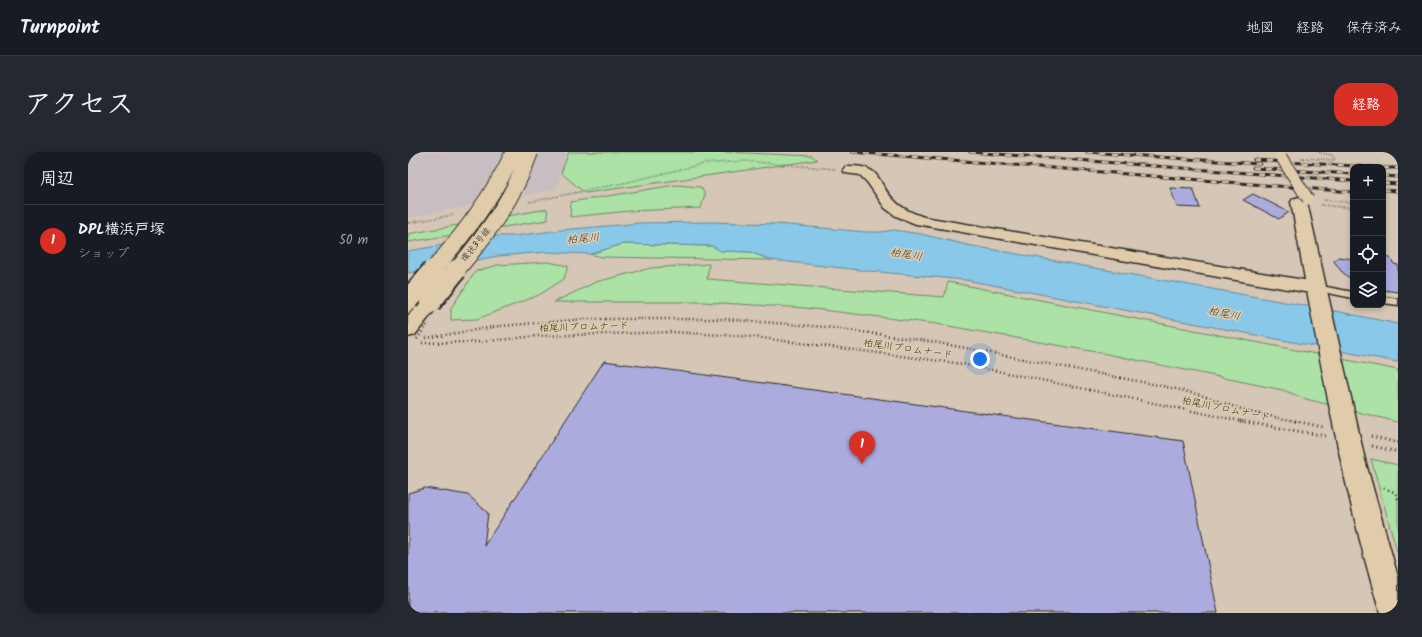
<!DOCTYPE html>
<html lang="ja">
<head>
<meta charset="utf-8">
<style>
	body { margin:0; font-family:Kalam,"Klee One",sans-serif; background:#242831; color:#f1f3f6 }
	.controls { position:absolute; right:12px; top:12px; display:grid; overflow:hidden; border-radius:8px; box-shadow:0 2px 6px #0003 }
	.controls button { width:36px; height:36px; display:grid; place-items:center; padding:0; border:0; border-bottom:1px solid #363941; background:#171b24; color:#f1f3f6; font:20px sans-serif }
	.you { position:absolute; left:572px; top:207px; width:14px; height:14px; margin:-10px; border:3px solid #fff; border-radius:50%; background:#1a73e8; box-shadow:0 0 0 6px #1a73e833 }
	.badge { display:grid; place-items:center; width:26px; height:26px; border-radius:50%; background:#d93025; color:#fff; font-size:13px; font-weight:700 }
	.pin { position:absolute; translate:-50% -33px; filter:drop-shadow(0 1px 2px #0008) }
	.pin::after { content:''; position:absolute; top:21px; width:14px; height:12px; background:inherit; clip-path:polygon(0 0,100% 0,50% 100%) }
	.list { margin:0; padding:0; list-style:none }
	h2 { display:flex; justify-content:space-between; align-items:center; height:52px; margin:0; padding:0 16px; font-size:17px }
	h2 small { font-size:13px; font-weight:400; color:#9ea1a6 }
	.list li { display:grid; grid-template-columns:26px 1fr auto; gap:12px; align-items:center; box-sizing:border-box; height:72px; padding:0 16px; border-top:1px solid #363941 }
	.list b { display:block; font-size:15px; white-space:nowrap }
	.list p { margin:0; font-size:13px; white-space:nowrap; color:#9ea1a6 }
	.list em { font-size:13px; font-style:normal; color:#9ea1a6 }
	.icon { flex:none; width:22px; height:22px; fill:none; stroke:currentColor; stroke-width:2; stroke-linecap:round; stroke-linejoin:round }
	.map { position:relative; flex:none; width:990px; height:461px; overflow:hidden; border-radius:16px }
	header { display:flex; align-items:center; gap:24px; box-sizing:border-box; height:56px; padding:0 20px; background:#171b24; border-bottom:1px solid #363941 }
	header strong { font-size:19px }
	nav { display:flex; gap:22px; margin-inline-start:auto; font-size:14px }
	.intro { display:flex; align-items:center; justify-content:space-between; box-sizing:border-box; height:96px; padding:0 24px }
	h1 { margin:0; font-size:28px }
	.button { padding:10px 18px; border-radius:16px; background:#d93025; color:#fff; font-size:14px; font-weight:700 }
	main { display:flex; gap:24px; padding:0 24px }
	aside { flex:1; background:#171b24; border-radius:16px; box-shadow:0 2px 6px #0003 }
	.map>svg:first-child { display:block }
	.built { fill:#c8bec1 }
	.green { fill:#ace2a5; stroke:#6c8668 }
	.water { fill:#89c8e9; stroke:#63899d }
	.building { fill:#abacdd; stroke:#2b2b2b }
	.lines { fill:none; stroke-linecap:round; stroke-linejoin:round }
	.service-casing { stroke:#2b2b2b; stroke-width:3 }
	.minor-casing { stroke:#2b2b2b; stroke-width:3 }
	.tertiary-casing { stroke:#2b2b2b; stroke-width:3 }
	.path-far2 { stroke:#2b2b2b; stroke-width:2; stroke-dasharray:0.5 2; stroke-linecap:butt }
	.path-far1 { stroke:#2b2b2b; stroke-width:2.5; stroke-dasharray:1 3; stroke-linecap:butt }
	.path { stroke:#2b2b2b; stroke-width:3; stroke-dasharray:1 3.5; stroke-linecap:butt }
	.service { fill:#e0ccab; fill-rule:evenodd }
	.minor { fill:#e0ccab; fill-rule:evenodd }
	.tertiary { fill:#e0ccab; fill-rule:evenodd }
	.rail-casing { stroke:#2b2b2b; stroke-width:3 }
	.rail { stroke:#e0ccab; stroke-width:2; stroke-dasharray:6; stroke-linecap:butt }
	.pedestrian-bridge-casing { stroke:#2b2b2b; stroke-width:13; stroke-linecap:butt }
	.tertiary-bridge-far1-casing { stroke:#2b2b2b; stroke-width:18; stroke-linecap:butt }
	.tertiary-bridge-casing { stroke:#2b2b2b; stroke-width:24; stroke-linecap:butt }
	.path-bridge { stroke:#2b2b2b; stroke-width:2.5; stroke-dasharray:1 3; stroke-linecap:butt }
	.pedestrian-bridge { stroke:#e0ccab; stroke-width:11 }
	.tertiary-bridge-far1 { stroke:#e0ccab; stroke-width:16 }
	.tertiary-bridge { stroke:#e0ccab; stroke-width:20 }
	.labels { text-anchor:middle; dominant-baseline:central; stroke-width:3; stroke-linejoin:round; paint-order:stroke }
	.far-street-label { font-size:9px; fill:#2b2b2b; stroke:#e0ccab }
	.street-label { font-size:10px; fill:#2b2b2b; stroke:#e0ccab }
	.water-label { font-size:11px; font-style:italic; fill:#343b3e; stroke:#e0ccab }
</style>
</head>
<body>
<header>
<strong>Turnpoint</strong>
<nav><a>地図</a><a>経路</a><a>保存済み</a></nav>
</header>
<div class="intro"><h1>アクセス</h1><a class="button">経路</a></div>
<main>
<aside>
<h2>周辺<small></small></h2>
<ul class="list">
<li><span class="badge">1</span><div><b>DPL横浜戸塚</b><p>ショップ</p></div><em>50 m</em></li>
</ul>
</aside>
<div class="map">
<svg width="990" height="461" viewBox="0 0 990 461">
	<rect width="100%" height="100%" fill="#d5c6b5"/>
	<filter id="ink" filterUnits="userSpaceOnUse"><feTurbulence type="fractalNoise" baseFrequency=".025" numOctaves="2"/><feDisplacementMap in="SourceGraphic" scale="8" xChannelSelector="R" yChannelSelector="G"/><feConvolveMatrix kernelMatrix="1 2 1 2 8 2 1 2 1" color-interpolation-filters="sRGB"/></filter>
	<g filter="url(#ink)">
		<path class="built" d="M 0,0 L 158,0 L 149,37 L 0,66 Z"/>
		<path class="green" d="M 161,0 L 317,0 L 404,4 L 409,8 L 177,41 L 153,21 Z
			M 267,33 L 293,35 L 297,43 L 293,56 L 221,59 L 162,65 L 163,50 Z
			M 139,57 L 140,68 L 0,90 L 0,82 Z
			M 215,92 L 304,94 L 313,99 L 342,100 L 363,108 L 194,105 L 182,102 Z
			M 140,110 L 160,114 L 156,127 L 131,143 L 69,167 L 43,168 L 43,156 L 68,119 L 90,113 Z
			M 301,112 L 299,127 L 536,145 L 540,130 L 990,218 L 990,270 L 898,247 L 875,238 L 694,201 L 529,172 L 398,156 L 295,150 L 146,150 L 188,130 L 243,116 Z
			M 963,307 L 990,313 L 990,403 Z"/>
		<path class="water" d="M 302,70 L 369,72 L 458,80 L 473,80 L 486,78 L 513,82 L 559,93 L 932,160 L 990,172 L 990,210 L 558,128 L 461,119 L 363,108 L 342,100 L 313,99 L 304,94 L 215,92 L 182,102 L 138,100 L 90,104 L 0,121 L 0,99 L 88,84 L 106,84 L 153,78 L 233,71 Z"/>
		<path class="building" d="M 762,36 L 785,37 L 792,56 L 769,55 Z
			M 845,42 L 881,60 L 871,67 L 835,48 Z
			M 930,105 L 945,107 L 945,129 L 933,119 L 926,109 Z
			M 975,105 L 981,105 L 986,112 L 990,113 L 990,140 L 975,138 Z
			M 196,209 L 775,289 L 810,461 L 0,461 L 0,341 L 17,336 L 60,343 L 80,361 L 76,394 Z"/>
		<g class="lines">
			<defs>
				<path id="service" d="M 908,133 L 945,140 L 945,146 L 905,138 L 904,136 Z
					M 975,145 L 990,147 L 990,153 L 975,151 Z"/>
				<path id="minor" d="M 442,14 C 475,14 468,31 486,48 C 494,57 505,61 516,65 L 908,130 L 914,132 L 917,136 L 914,140 L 908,142 L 508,72 L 488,64 L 477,56 L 459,30 L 452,23 L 437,21 L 435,18 L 437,15 Z"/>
				<path id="tertiary" d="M 891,45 L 897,47 L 899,50 L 957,308 L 990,425 L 990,461 L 972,461 C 932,326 908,188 883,50 L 885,47 Z
					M 22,144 L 29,146 L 32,151 L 7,183 L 0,185 L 0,164 L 15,146 Z"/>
			</defs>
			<use href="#service" class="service-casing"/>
			<use href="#minor" class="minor-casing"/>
			<use href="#tertiary" class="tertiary-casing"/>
			<path class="path-far2" d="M 893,6 L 927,8 L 924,3 L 909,0
				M 916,48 L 945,51
				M 121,50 L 216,31 L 295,12 L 336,9 L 427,17
				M 913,53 L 945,56
				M 0,71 L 45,63"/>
			<path class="path-far1" d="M 18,186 L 92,174 L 177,167 L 315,167 L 418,175 L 526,190 L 755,234 L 793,243 L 842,260 L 892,270
				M 14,191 L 71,190 L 129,184 L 264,180 L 346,185 L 555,212 L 838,270"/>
			<path class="path" d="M 832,269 L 918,284
				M 887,269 L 915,275
				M 963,284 L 990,291
				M 964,294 L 990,300
				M 976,336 L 988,341 L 990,347"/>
			<use href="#service" class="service"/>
			<use href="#minor" class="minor"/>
			<use href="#tertiary" class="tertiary"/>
			<defs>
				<path id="rail" d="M 444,0 L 945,40
					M 562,0 L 945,29
					M 679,0 L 852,12
					M 846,8 L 965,15
					M 845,16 L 945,22
					M 975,16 L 990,16
					M 975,24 L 990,25
					M 975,31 L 990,32
					M 975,38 L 990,39"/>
			</defs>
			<use href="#rail" class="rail-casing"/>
			<use href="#rail" class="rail"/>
			<defs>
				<path id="pedestrian-bridge" d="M 873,5 L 900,47"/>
				<path id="tertiary-bridge-far1" d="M 24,119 C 56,82 85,45 106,0
					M 48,119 C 78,83 106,46 122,0"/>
				<path id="tertiary-bridge" d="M 0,148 L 25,118
					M 22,151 L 48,118"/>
			</defs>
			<use href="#pedestrian-bridge" class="pedestrian-bridge-casing"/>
			<use href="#tertiary-bridge-far1" class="tertiary-bridge-far1-casing"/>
			<use href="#tertiary-bridge" class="tertiary-bridge-casing"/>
			<path class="path-bridge" d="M 9,187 L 20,172"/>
			<use href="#pedestrian-bridge" class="pedestrian-bridge"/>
			<use href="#tertiary-bridge-far1" class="tertiary-bridge-far1"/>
			<use href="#tertiary-bridge" class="tertiary-bridge"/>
		</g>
	</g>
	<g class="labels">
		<g class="far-street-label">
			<text transform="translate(68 93) rotate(-51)">環状3号線</text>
		</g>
		<g class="street-label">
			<text transform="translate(176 175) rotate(-2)">柏尾川プロムナード</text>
			<text transform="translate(500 197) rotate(8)">柏尾川プロムナード</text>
			<text transform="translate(818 257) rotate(11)">柏尾川プロムナード</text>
		</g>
		<g class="water-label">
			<text transform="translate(175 87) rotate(-5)">柏尾川</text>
			<text transform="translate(498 103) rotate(9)">柏尾川</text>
			<text transform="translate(816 162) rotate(11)">柏尾川</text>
		</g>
	</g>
</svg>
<div class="controls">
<button>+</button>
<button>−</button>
<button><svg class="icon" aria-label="locate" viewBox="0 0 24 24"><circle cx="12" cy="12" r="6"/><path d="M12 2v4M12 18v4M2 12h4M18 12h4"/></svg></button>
<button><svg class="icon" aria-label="layers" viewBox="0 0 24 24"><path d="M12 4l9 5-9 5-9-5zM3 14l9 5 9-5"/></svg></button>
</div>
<div class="you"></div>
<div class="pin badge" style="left:454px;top:312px">1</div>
</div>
</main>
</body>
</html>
